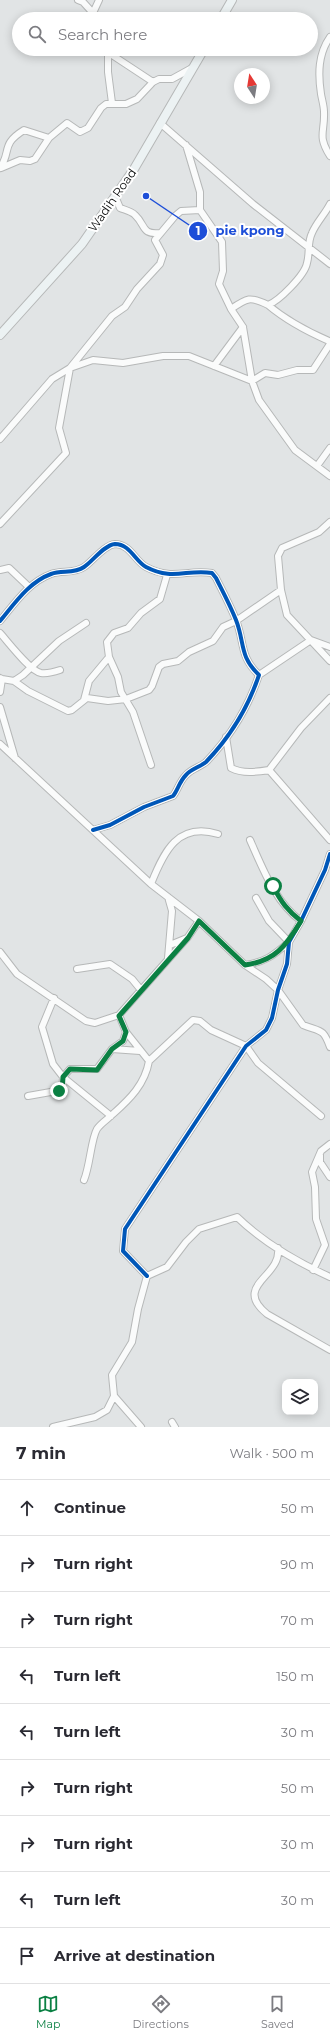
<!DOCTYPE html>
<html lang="en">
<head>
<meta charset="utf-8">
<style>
	body { margin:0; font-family:Montserrat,sans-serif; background:#f7f7f7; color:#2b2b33 }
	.controls { position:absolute; right:12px; bottom:12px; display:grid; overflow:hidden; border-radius:8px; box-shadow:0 2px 10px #0003 }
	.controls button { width:36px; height:36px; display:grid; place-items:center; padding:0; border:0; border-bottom:1px solid #e1e1e2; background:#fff; color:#2b2b33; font:20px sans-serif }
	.compass { position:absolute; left:234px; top:68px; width:36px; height:36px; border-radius:50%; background:#fff; box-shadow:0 2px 10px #0003; rotate:348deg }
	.stop { position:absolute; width:12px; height:12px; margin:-9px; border:3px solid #0b8043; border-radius:50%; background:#fff }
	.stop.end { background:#0b8043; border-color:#fff; box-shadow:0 1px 4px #0008 }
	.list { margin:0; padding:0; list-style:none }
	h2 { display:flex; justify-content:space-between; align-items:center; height:52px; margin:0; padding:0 16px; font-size:17px }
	h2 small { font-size:13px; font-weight:400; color:#7c7c81 }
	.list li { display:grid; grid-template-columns:26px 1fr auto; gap:12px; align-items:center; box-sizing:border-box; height:56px; padding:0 16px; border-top:1px solid #e1e1e2 }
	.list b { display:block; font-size:15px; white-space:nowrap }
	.list em { font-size:13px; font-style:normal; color:#7c7c81 }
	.icon { flex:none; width:22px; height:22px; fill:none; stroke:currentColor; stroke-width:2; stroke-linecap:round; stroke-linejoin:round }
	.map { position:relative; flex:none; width:330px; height:1427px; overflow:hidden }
	.search { position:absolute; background:#fff; box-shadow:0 2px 10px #0003; left:12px; right:12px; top:12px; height:44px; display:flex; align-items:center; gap:10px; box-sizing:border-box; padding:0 14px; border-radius:22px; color:#7c7c81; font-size:15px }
	.sheet { height:556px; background:#fff }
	nav { display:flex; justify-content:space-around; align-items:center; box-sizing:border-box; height:56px; border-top:1px solid #e1e1e2; background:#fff; font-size:11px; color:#7c7c81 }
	nav a { display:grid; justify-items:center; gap:2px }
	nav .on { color:#0b8043 }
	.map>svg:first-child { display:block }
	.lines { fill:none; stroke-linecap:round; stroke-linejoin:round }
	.street-casing { stroke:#b6b8b8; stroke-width:8 }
	.secondary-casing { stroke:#b6b8b8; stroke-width:10 }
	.street { stroke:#fafbfb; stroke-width:6 }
	.secondary { stroke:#ecf2f3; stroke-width:8 }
	.cycleway-casing { stroke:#fff; stroke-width:6 }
	.cycleway { stroke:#0057b8; stroke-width:4 }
	.route { stroke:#0b8043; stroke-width:5 }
	.labels { text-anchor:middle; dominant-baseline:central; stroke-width:4; stroke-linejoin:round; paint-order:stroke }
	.street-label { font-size:12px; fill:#0d0f0f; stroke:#fff }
	.leader { fill:none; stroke:#1d4ed8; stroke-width:1.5 }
	.callout-dot { fill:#1d4ed8; stroke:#fff; stroke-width:1.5 }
	.mark-label { font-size:12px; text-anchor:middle; font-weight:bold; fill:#fff }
	.callout-label { font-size:13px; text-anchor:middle; font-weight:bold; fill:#1d4ed8; stroke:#fff; stroke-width:4; stroke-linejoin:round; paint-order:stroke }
</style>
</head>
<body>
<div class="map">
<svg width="330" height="1427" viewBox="0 0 330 1427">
	<rect width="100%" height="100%" fill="#e1e4e5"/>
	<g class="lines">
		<defs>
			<path id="street" d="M 78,0 L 83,2 L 93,13
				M 97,19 L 93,13 L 99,0
				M 330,37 C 318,54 318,74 321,94 C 322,100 324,106 324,112 C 325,133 317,135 330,156
				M 108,49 L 108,72 L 112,103
				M 109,53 L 153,82
				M 160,123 L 253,204 L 330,264
				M 186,145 L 200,192 L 200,210 L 222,242 L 223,271 L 219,284 L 231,309 L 243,327 L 252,381 L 259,400 L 295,450 L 330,476
				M 0,168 C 12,151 0,145 24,130 L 49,138 L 67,123 L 80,132 L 88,128 L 101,108 L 106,104 L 126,104 L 137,99 L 153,82 L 159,79 L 172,79 L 192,68
				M 1,168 L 20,160 L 30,161 L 35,159 L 49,138
				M 115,196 L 120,208 C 125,210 131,211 135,215 C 146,225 141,235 160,233
				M 268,305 C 287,321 306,331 329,341 L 330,344
				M 231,309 C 247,298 250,296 268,305 C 279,301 305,275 307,263 C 310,253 307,243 312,233 C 316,223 325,214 330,204
				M 214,366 L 243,327
				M 0,439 L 52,379 L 70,368 L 93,360 L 123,363 L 163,356 L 189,356 L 252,381 L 265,373 L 278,375 L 297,370 L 313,370 L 330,344
				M 317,466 L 330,448
				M 330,522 L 319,532 L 282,548 L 278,556 L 281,590 L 287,615 L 330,661
				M 0,524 L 66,453 L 59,428 L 70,368 L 112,316 L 125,307 L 137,289 L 160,264 L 163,255 L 155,240 L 175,216 L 181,211 L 200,210
				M 0,570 L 9,568 L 29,587
				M 0,621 C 15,603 29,582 51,574 C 62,570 74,574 84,567 C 93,561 104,545 115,544 C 130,544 135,561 146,567 C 173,581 186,569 212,573 L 216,578 C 223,592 230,605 236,620 C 245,643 239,656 259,675 C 248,708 230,737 206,762 C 200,767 191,769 186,775 C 179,782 178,790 173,796 L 144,807 L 110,825 L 93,830
				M 0,633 C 9,643 30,671 41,673 C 48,674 54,672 60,670
				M 109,657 L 118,677 L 121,692 L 133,712 L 151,765
				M 259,675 L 311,640 L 330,647
				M 0,678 L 2,679 L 0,692
				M 2,679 L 14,681 L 23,675 L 59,641 L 86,623
				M 14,681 L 28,691 L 68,711 L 72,710 L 87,698 L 108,701 L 126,699 L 149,690 L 152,686 L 159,667 L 163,664 L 178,661 L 189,652 L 213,641 L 223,627 L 236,621 L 281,590
				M 84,700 L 89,681 L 109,657 L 107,642 L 114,633 L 128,628 L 141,613 L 160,599 L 167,575
				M 0,707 L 15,758
				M 226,737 L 231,768 C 243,774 256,772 269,770 L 301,728 L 330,698
				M 0,744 L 151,884 L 199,921 L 245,965 L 266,979 L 278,990 L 303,1025 C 321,1032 323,1028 330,1047
				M 269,770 L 330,840
				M 250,840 C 263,869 275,902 301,921
				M 151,884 C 164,851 178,822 218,834
				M 168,897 L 172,911 L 168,958
				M 170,945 L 187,938
				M 0,952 L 17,974 L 86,1021 L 95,1023 L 119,1015 L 188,937 L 199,921
				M 245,965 C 265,962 273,956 289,942 L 269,921 L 256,898
				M 77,969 L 110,964 L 132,979 L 141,990
				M 54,998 L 42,1027 L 53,1064 L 63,1077 L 111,1116
				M 119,1015 L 126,1032 L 149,1061 L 193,1020 L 200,1021 L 211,1030 L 246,1046 L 258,1063 L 321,1116
				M 112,1049 L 140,1051
				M 28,1096 L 62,1090 L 63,1077 L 70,1069 L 97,1069 L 112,1049 L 123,1041 L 126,1032
				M 320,1155 L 320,1162 L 330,1177
				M 84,1180 C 90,1166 91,1139 97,1129 C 101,1123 108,1119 113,1114 C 130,1099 145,1084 149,1061
				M 278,1248 C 282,1277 232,1285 267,1314 L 330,1350
				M 313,1270 L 325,1245 L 316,1219 L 315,1187 L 312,1172 L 321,1151 L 330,1144
				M 147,1276 L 123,1251 L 125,1229 L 246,1046 L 266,1030 L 272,1018 L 278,990 L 287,964 L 289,942 L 301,921 L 325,870 L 330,854
				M 147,1276 L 167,1267 L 186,1242 L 199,1229 L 237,1217 C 263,1242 297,1262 330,1277
				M 114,1396 L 141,1427
				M 172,1422 L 175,1427
				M 53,1427 L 95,1417 L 107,1410 L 114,1396 L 112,1375 L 132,1342 L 138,1309 L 147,1276"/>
			<path id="secondary" d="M 221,19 L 232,0
				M 0,335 L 82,244 L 134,169 L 204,49"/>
		</defs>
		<use href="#street" class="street-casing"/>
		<use href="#secondary" class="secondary-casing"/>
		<use href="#street" class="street"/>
		<use href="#secondary" class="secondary"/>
		<defs>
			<path id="cycleway" d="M 0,621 C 15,603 29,582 51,574 C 62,570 74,574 84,567 C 93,561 104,545 115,544 C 130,544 135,561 146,567 C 173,581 186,569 212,573 L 216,578 C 223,592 230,605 236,620 C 245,643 239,656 259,675 C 248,708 230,737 206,762 C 200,767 191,769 186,775 C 179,782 178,790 173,796 L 144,807 L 110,825 L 93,830
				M 147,1276 L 123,1251 L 125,1229 L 246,1046 L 266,1030 L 272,1018 L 278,990 L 287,964 L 289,942 L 301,921 L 325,870 L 330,854"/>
		</defs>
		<use href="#cycleway" class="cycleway-casing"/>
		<use href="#cycleway" class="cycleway"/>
	</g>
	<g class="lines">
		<path class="route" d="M 59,1091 L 62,1090 L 63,1077 L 70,1069 L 97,1070 L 112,1049 L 123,1041 L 126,1032 L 119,1016 L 188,938 L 199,921 L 245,965 C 275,961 286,946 301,921 C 288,911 281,902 273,886"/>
	</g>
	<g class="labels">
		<g class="street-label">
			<text transform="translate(112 200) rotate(-55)">Wadih Road</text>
		</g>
	</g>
	<path class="leader" d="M146 196L198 231"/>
	<g class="callout-dot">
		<circle cx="146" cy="196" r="4"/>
		<circle cx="198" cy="231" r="10"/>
	</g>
	<g class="mark-label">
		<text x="198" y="235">1</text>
	</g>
	<g class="callout-label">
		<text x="250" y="235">pie kpong</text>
	</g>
</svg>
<div class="controls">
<button><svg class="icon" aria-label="layers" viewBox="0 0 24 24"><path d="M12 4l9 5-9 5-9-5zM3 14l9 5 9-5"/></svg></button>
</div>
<svg class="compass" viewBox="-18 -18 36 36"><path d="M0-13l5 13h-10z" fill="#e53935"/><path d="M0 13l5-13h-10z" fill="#7c7c81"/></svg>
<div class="stop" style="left:273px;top:886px"></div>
<div class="stop end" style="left:59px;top:1091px"></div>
<div class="search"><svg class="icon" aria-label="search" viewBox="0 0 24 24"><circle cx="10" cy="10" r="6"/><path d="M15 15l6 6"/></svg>Search here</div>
</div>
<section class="sheet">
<h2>7 min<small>Walk · 500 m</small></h2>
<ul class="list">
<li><svg class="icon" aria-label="ahead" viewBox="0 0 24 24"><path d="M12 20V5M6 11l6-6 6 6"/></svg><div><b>Continue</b></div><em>50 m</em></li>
<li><svg class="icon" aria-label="right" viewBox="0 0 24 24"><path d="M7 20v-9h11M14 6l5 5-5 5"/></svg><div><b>Turn right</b></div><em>90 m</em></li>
<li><svg class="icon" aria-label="right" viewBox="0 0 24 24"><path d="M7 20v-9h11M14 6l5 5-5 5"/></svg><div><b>Turn right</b></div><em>70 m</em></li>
<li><svg class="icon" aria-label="left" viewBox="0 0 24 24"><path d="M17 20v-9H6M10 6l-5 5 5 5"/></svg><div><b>Turn left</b></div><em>150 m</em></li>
<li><svg class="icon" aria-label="left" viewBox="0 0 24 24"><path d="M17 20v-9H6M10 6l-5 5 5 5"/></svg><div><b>Turn left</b></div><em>30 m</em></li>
<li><svg class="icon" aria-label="right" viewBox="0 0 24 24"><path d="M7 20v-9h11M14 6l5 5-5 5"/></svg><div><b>Turn right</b></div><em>50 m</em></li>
<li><svg class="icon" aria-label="right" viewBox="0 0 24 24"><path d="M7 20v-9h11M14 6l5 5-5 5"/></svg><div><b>Turn right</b></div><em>30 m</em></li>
<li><svg class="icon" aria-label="left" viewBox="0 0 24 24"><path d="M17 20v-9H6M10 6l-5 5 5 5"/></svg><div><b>Turn left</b></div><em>30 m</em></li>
<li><svg class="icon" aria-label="arrive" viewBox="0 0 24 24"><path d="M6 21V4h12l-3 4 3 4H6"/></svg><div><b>Arrive at destination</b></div></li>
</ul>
</section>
<nav>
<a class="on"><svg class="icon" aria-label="map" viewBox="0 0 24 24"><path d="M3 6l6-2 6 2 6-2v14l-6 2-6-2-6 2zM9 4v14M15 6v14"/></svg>Map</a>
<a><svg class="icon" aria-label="directions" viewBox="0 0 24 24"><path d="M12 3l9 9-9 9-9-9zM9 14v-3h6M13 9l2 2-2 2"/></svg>Directions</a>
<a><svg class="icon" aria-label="saved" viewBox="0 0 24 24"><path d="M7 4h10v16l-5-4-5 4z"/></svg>Saved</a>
</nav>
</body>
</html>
